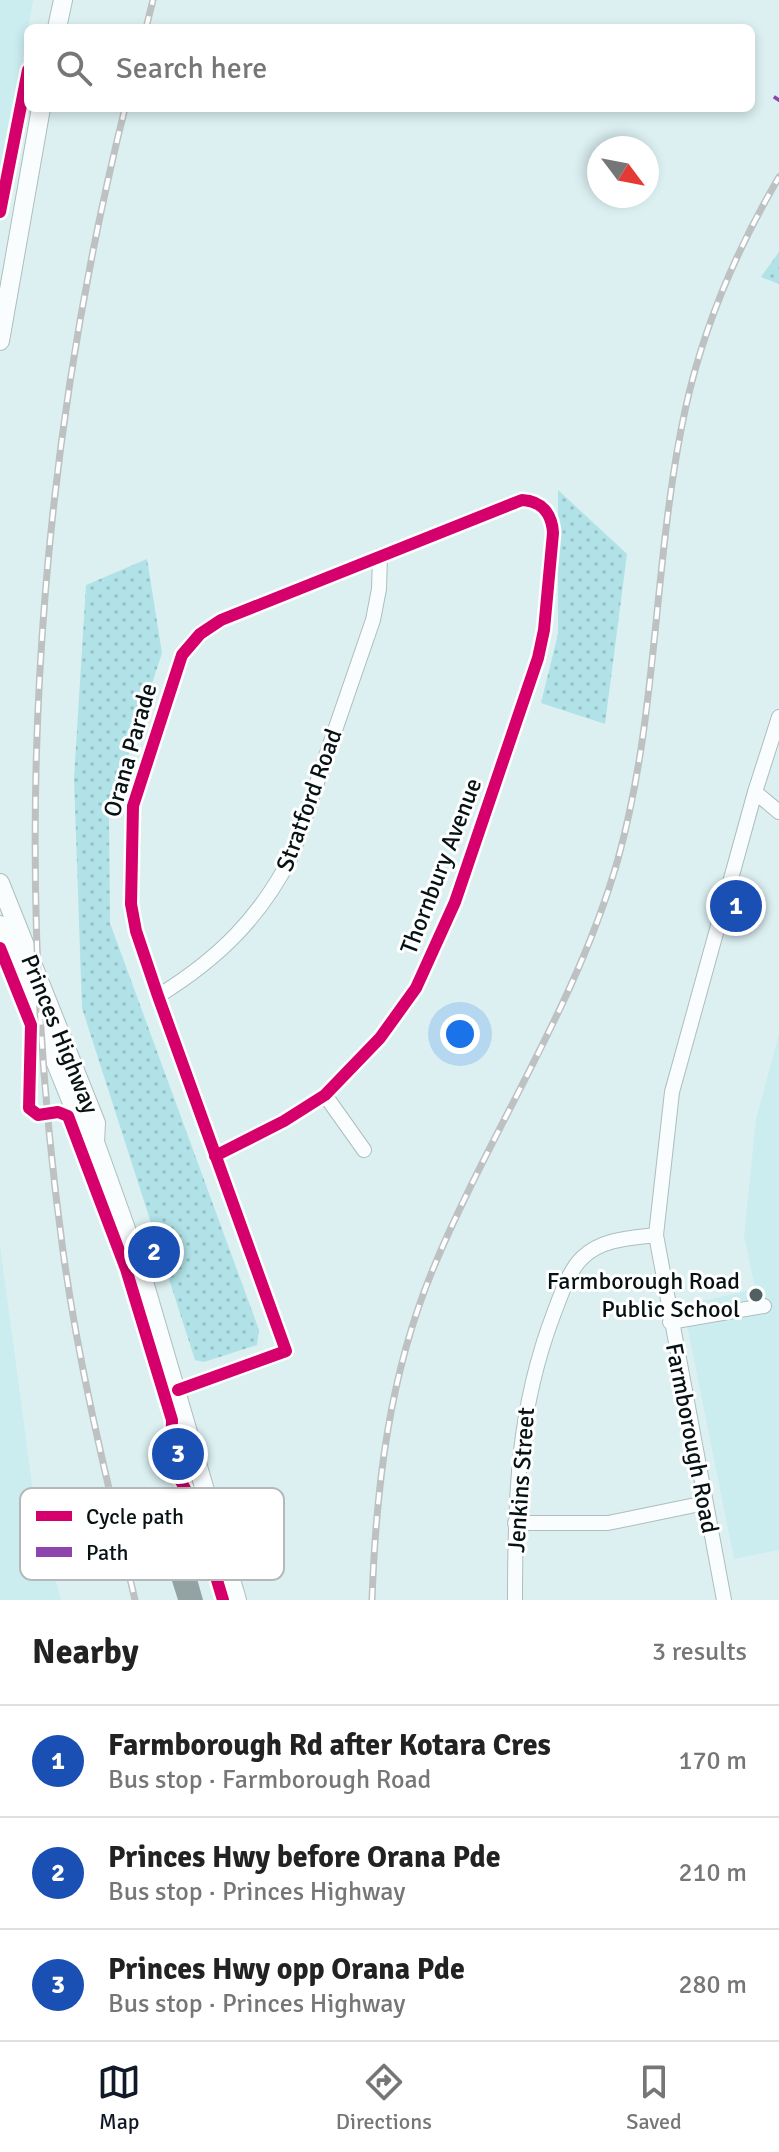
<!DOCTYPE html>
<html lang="en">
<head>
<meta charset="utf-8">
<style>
	body { margin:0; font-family:Signika,sans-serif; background:#f2f2f2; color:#222 }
	.compass { position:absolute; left:587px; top:136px; width:72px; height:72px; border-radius:50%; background:#fff; box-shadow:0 4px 12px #0003; rotate:122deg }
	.you { position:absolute; left:460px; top:1034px; width:28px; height:28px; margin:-20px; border:6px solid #fff; border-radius:50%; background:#1a73e8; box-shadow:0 0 0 12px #1a73e833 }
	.badge { display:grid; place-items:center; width:52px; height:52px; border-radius:50%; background:#111827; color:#fff; font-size:26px; font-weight:700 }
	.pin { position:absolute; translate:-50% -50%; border:4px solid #fff; box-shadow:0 2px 8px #0006 }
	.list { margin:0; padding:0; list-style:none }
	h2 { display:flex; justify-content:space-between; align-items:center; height:104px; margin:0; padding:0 32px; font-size:34px }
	h2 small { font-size:26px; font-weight:400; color:#767676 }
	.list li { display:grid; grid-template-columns:52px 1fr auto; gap:24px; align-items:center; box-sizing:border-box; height:112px; padding:0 32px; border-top:2px solid #e0e0e0 }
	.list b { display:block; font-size:30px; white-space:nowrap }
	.list p { margin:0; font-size:26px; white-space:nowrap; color:#767676 }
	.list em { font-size:26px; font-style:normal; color:#767676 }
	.icon { flex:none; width:44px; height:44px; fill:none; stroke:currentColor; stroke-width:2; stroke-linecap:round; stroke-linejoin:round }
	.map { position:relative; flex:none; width:779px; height:1600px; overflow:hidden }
	.search { position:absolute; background:#fff; box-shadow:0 4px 12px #0003; left:24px; right:24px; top:24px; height:88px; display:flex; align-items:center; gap:20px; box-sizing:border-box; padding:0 28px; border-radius:12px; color:#767676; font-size:30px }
	.sheet { height:440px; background:#fff }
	nav { display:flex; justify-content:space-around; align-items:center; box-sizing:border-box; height:112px; border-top:2px solid #e0e0e0; background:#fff; font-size:22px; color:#767676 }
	nav a { display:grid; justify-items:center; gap:4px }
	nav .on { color:#111827 }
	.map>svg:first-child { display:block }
	.built { fill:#cbedf0 }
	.park { fill:url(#park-dots) }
	.building { fill:#93a2a3 }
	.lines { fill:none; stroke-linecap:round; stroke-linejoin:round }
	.minor-casing { stroke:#aebdbf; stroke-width:16 }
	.major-casing { stroke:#aebdbf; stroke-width:20 }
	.minor { stroke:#fafdfd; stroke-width:14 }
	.major { stroke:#fafdfd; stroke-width:18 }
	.rail-casing { stroke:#bdc1c2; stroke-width:7 }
	.rail { stroke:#fff; stroke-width:4; stroke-dasharray:12; stroke-linecap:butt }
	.quiet { stroke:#8e44ad; stroke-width:10; stroke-dasharray:20 10; stroke-linecap:butt }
	.cycleway-casing { stroke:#fff; stroke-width:17 }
	.cycleway { stroke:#d6006c; stroke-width:12 }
	.poi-dot { fill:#516061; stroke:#fff; stroke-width:3 }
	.labels { text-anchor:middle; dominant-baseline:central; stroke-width:6; stroke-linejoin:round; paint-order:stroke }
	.street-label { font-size:24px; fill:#061213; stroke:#fff }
	.poi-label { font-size:24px; fill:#061213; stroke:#fff; text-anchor:end }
	.key { fill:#fff; stroke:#b4b8b8; stroke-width:2 }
	.key-label { font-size:22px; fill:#061213 }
</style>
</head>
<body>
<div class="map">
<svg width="779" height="1600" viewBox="0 0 779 1600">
	<defs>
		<pattern id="park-dots" width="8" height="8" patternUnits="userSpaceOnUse" patternTransform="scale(2)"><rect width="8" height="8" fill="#b0e2e7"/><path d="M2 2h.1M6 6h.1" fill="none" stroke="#96c1c5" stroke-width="1.8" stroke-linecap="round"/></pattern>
	</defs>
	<rect width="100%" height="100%" fill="#dcf0f2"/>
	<path class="built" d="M 0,0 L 33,0 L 0,191 Z
		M 779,1034 L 779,1550 L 734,1559 L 682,1300 L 689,1304 L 755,1289 L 744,1236 L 756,1119 Z
		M 0,1245 L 35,1506 L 61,1600 L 0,1600 Z"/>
	<path class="park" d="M 779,252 L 779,284 L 761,277 Z
		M 558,490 L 627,554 L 605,724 L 541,703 L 558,634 Z
		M 147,559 L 162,653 L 109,815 L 110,923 L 259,1330 L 257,1345 L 204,1362 L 195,1360 L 82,1008 L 74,778 L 86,585 Z"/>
	<path class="building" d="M 196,1575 L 203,1600 L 178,1600 L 172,1581 Z"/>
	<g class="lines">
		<defs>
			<path id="minor" d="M 755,792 L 779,812
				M 158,996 C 218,959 260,918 292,855 L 373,620 L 379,589 L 380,556
				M 325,1095 L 364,1150
				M 670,1322 L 764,1306
				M 178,1390 L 286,1351 L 158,996 L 136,931 L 131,904 L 133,806 L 182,655 L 200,634 L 221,620 L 522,500 C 542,501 552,514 553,533 L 544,630 L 538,658 L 455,902 L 416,988 L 380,1038 L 325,1095 L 284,1121 L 215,1156
				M 515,1523 L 608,1523 L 705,1503
				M 515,1600 C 515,1497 517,1410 554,1313 C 561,1295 568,1272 582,1258 C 601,1239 630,1238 656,1235
				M 724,1600 L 656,1235 L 672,1092 L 755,792 L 779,717"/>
			<path id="major" d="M 57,28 L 63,0
				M 0,341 L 41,108
				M 0,883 L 96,1123 L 95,1142 L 140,1268 L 237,1600
				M 0,925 L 83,1130 L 95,1142"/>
		</defs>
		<use href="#minor" class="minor-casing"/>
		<use href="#major" class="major-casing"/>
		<use href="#minor" class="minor"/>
		<use href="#major" class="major"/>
		<defs>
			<path id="rail" d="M 146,28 L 153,0
				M 125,108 C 32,481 11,870 63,1251 C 79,1369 108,1484 135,1600
				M 372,1600 C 376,1487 389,1375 433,1269 C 490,1131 577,1004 618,859 C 659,711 653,555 686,406 C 704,325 737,249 779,177"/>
		</defs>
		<use href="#rail" class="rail-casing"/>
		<use href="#rail" class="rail"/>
		<path class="quiet" d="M 777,101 L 779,98"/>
		<defs>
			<path id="cycleway" d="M 0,212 L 28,70
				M 0,948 L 31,1025 L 29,1108 L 38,1115 L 58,1112 L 68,1116 L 126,1269 L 172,1420 L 171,1463 L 195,1507 L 223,1600
				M 178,1390 L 286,1351 L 158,996 L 136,931 L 131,904 L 133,806 L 182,655 L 200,634 L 221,620 L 522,500 C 542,501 552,514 553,533 L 544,630 L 538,658 L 455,902 L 416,988 L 380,1038 L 325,1095 L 284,1121 L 215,1156"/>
		</defs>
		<use href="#cycleway" class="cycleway-casing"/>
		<use href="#cycleway" class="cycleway"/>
	</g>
	<circle class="poi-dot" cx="756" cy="1295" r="8"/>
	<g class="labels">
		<g class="street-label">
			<text transform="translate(130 750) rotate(-74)">Orana Parade</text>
			<text transform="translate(309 800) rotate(-70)">Stratford Road</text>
			<text transform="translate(441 866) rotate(-69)">Thornbury Avenue</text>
			<text transform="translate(60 1034) rotate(68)">Princes Highway</text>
			<text transform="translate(692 1438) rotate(79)">Farmborough Road</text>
			<text transform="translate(521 1480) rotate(-86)">Jenkins Street</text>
		</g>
		<g class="poi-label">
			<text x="740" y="1281">Farmborough Road<tspan x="740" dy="28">Public School</tspan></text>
		</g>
	</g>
	<rect x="20" y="1488" width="264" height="92" rx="12" class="key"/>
	<rect x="36" y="1511" width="36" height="10" fill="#d6006c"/>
	<rect x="36" y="1547" width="36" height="10" fill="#8e44ad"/>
	<g class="key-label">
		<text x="86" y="1524">Cycle path</text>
		<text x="86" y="1560">Path</text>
	</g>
</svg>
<svg class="compass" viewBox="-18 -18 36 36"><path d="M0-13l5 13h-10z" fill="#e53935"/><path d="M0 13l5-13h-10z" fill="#767676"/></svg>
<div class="you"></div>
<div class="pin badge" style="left:736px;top:906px;background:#1a4fb4">1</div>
<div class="pin badge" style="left:154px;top:1252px;background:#1a4fb4">2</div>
<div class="pin badge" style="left:178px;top:1454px;background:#1a4fb4">3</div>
<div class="search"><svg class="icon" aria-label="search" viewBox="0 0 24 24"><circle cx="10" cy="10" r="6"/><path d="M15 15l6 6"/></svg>Search here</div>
</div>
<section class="sheet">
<h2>Nearby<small>3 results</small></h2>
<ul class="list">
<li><span class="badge" style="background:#1a4fb4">1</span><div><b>Farmborough Rd after Kotara Cres</b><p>Bus stop · Farmborough Road</p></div><em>170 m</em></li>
<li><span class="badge" style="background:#1a4fb4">2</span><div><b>Princes Hwy before Orana Pde</b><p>Bus stop · Princes Highway</p></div><em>210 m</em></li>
<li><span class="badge" style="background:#1a4fb4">3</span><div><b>Princes Hwy opp Orana Pde</b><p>Bus stop · Princes Highway</p></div><em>280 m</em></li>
</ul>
</section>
<nav>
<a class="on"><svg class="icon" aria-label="map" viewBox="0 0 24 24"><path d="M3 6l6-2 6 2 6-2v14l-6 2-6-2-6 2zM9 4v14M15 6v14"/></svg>Map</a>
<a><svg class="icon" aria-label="directions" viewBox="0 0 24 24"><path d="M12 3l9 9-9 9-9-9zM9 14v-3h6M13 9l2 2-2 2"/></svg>Directions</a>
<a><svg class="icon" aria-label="saved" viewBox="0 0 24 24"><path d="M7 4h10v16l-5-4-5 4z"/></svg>Saved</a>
</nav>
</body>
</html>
